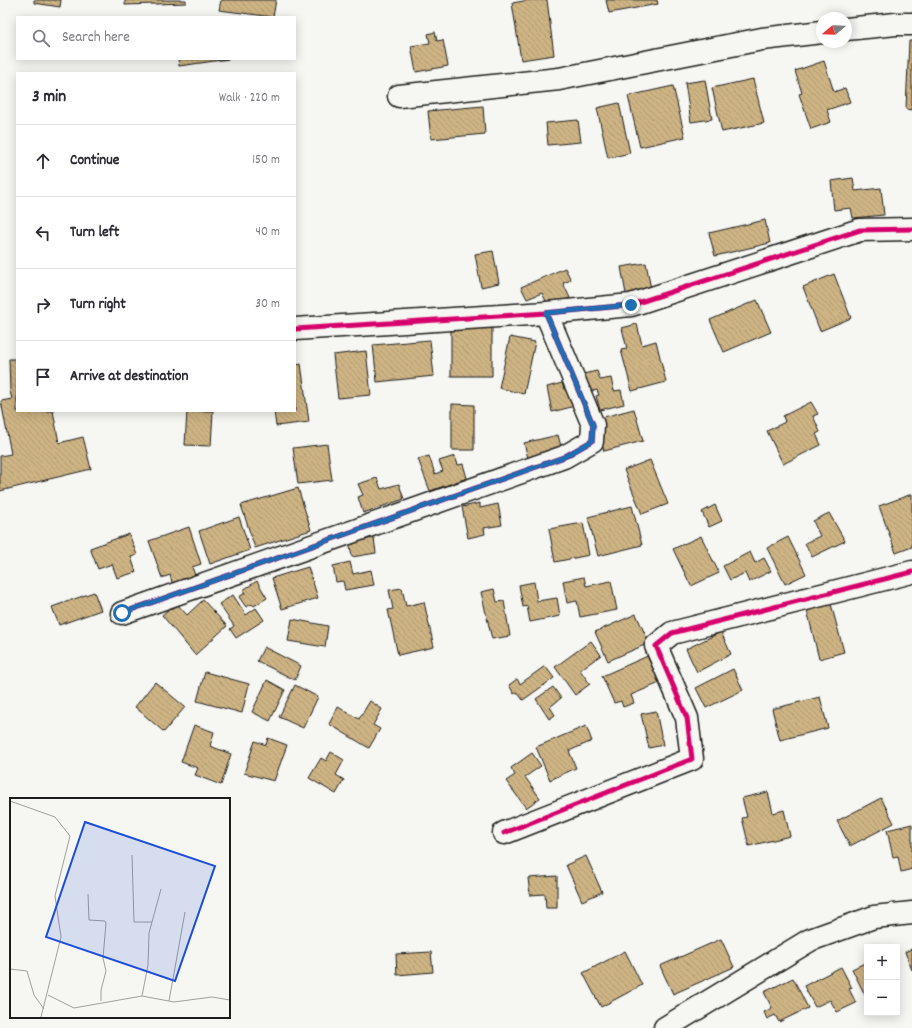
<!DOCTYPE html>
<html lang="en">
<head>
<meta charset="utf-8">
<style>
	body { margin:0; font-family:Dekko,sans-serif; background:#f2f2f3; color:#2b2b33 }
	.controls { position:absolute; right:12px; bottom:12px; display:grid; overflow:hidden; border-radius:0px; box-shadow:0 2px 10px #0003 }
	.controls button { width:36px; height:36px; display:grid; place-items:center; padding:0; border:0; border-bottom:1px solid #e1e1e2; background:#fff; color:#2b2b33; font:20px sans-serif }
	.compass { position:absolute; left:816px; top:12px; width:36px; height:36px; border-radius:50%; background:#fff; box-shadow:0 2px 10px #0003; rotate:251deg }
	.stop { position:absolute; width:12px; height:12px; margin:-9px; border:3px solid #1f6fb2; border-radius:50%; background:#fff }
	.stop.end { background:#1f6fb2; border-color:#fff; box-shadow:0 1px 4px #0008 }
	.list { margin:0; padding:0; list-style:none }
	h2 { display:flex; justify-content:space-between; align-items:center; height:52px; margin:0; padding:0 16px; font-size:17px }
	h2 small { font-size:13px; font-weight:400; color:#7c7c81 }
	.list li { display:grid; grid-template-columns:26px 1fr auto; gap:12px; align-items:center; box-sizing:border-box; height:72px; padding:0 16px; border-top:1px solid #e1e1e2 }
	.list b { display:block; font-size:15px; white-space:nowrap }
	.list em { font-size:13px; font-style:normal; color:#7c7c81 }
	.icon { flex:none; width:22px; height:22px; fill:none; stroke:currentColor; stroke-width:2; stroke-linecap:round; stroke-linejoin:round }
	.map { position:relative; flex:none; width:912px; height:1028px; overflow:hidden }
	.search { position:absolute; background:#fff; box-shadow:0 2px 10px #0003; left:16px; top:16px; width:280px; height:44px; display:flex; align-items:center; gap:10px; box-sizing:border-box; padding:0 14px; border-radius:0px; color:#7c7c81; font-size:15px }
	.panel { position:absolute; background:#fff; box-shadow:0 2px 10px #0003; left:16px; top:72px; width:280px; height:340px; border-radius:0px }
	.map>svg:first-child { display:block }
	.building { fill:url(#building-back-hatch); stroke:#1c1c1c }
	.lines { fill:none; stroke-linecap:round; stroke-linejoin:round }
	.minor-casing { stroke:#1c1c1c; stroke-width:25 }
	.minor { stroke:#f6f6f2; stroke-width:22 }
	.cycleway-casing { stroke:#f6f6f2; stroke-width:8 }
	.cycleway { stroke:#d6006c; stroke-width:5 }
	.route { stroke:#1f6fb2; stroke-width:5 }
	.inset-road { fill:none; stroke:#9f9f9c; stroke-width:1 }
	.view { fill:#1d4ed8; fill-opacity:0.15; stroke:#1d4ed8; stroke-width:2 }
	.inset-edge { fill:none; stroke:#1c1c1c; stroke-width:2 }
</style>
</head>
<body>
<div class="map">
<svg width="912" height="1028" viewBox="0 0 912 1028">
	<defs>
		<pattern id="building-back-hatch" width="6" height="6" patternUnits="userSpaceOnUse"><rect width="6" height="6" fill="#ceb484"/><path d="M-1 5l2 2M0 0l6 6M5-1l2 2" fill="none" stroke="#b09a71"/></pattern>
	</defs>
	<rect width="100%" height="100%" fill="#f6f6f2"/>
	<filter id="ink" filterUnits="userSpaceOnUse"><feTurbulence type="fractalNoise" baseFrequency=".025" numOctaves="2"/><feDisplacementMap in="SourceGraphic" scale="8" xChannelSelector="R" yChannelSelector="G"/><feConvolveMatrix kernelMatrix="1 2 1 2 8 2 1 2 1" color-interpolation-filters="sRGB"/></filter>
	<g filter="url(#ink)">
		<path class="building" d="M 34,0 L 61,0 L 60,7 L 34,3 Z
			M 125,0 L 186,0 L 186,3 L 125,5 Z
			M 221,0 L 276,0 L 273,17 L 219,10 Z
			M 530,0 L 547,0 L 554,55 L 521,60 L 512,3 Z
			M 606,0 L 657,0 L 658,4 L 609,13 Z
			M 435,32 L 437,41 L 443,40 L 448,66 L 416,72 L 411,46 L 430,43 L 428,34 Z
			M 909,41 L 912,41 L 912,110 L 906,109 Z
			M 178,59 L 229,59 L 179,66 Z
			M 824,61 L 834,92 L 845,88 L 850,102 L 827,110 L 831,122 L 811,129 L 799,94 L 802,93 L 795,71 Z
			M 753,79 L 764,123 L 722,132 L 712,88 Z
			M 705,80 L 712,119 L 691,122 L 685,83 Z
			M 673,86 L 685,137 L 640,147 L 628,96 Z
			M 619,103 L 630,153 L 608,158 L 597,108 Z
			M 483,106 L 485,134 L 431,139 L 428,111 Z
			M 578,120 L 581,142 L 548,145 L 546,123 Z
			M 853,178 L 855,191 L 881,188 L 884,215 L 853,218 L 851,208 L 834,210 L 831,181 Z
			M 765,220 L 770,243 L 715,256 L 709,233 Z
			M 493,251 L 499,283 L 481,287 L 475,254 Z
			M 646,263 L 651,289 L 626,294 L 621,267 Z
			M 565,268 L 571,280 L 563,283 L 570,298 L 549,307 L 542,293 L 527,299 L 521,287 Z
			M 834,274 L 851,318 L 820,331 L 803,287 Z
			M 757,300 L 771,332 L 724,352 L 710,320 Z
			M 637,324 L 642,345 L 656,341 L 666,382 L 632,391 L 621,350 L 627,349 L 622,328 Z
			M 451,325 L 492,325 L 492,376 L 451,376 Z
			M 510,337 L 535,342 L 524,394 L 499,388 Z
			M 430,340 L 434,376 L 377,382 L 373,345 Z
			M 366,351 L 371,395 L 338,398 L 333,355 Z
			M 9,359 L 17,359 L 17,411 L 53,411 L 59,443 L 83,437 L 91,469 L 0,491 L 0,456 L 11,454 L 1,401 L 12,399 L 10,391 Z
			M 301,364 L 309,422 L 276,426 L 274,411 L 295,411 L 295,365 Z
			M 597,371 L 600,380 L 611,378 L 614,391 L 621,390 L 624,404 L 600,410 L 596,396 L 599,395 L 597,390 L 588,392 L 583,374 Z
			M 562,383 L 564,389 L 575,387 L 579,405 L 552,412 L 547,387 Z
			M 811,402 L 818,414 L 813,416 L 820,432 L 816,434 L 821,445 L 783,464 L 767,431 L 785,422 L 783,416 Z
			M 452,404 L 474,405 L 474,450 L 452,450 Z
			M 634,409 L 643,441 L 604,451 L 596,419 Z
			M 187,411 L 213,411 L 211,446 L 185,445 Z
			M 558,435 L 562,450 L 528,458 L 524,443 Z
			M 327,444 L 332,480 L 298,484 L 293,448 Z
			M 429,456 L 435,474 L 443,471 L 439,461 L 455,456 L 458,465 L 463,464 L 467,478 L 430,491 L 418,459 Z
			M 650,460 L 668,504 L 642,514 L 624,470 Z
			M 377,478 L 381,489 L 399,484 L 404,499 L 363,513 L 358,497 L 363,495 L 358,484 Z
			M 298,488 L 311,530 L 255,548 L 241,505 Z
			M 912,494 L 912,547 L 896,553 L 879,506 Z
			M 480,503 L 480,508 L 498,504 L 502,525 L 484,528 L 485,534 L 468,538 L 462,507 Z
			M 715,505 L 722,521 L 709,527 L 702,512 Z
			M 632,506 L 642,545 L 598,556 L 588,517 Z
			M 829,513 L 845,541 L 812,557 L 805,543 L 820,536 L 813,521 Z
			M 239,517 L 250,550 L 210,564 L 199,531 Z
			M 583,523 L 589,555 L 555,562 L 549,529 Z
			M 189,527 L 201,564 L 192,567 L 196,578 L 173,586 L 170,575 L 162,578 L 149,541 Z
			M 129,534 L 137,555 L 131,557 L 136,572 L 117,578 L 112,564 L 98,569 L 90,548 Z
			M 701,536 L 719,573 L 691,586 L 673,549 Z
			M 788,537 L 806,574 L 785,584 L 767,548 Z
			M 374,538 L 376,553 L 352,557 L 349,542 Z
			M 750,552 L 755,563 L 764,558 L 771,571 L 749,582 L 745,573 L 730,580 L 723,566 Z
			M 350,562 L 353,574 L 371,570 L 374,585 L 345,590 L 343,581 L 336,582 L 333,566 Z
			M 308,567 L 318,598 L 282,609 L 272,578 Z
			M 584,577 L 586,586 L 611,581 L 617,610 L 580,617 L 577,601 L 567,603 L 563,581 Z
			M 257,581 L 267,598 L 254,606 L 252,604 L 246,607 L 239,597 L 245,593 L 243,590 Z
			M 534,582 L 537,601 L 557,598 L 560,616 L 530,622 L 527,606 L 523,607 L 519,585 Z
			M 402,588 L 406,606 L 424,602 L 434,647 L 398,655 L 388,610 L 393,609 L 389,590 Z
			M 494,589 L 497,602 L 504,601 L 510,636 L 492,639 L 481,592 Z
			M 94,592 L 101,610 L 59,625 L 52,607 Z
			M 233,595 L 246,615 L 256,608 L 264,620 L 236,638 L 230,629 L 234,626 L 219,604 Z
			M 203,600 L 227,626 L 195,655 L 162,615 L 176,603 L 187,615 Z
			M 831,604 L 844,652 L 819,659 L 807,610 Z
			M 636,614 L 649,643 L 608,661 L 595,632 Z
			M 292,619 L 328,626 L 325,647 L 288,641 Z
			M 721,632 L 731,654 L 697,672 L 686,649 Z
			M 591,641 L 601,655 L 580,670 L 590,684 L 575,695 L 555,667 Z
			M 264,647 L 301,666 L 295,680 L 257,661 Z
			M 650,655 L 662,682 L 631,695 L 634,703 L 623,707 L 621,701 L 614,703 L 602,676 Z
			M 545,666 L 554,678 L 523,700 L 517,692 L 514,694 L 509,685 L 517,679 L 520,684 Z
			M 733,669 L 743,690 L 706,708 L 696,688 Z
			M 205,672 L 249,684 L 242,713 L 197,701 Z
			M 267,680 L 285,690 L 270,721 L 252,712 Z
			M 155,682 L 185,707 L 164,732 L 135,707 Z
			M 295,685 L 318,697 L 303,728 L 279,717 Z
			M 553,687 L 561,698 L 550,707 L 555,715 L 549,719 L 536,699 Z
			M 820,697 L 828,728 L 780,740 L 772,709 Z
			M 370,701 L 382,709 L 373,725 L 380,729 L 369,748 L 329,724 L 338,707 L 359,719 Z
			M 656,711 L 663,745 L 649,748 L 641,714 Z
			M 194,725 L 214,732 L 210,746 L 231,754 L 221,785 L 195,775 L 198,768 L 181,762 Z
			M 586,726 L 592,741 L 569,751 L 576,768 L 550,780 L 536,747 Z
			M 268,738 L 287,745 L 274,781 L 244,773 L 255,741 L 266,745 Z
			M 331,752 L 344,760 L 336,775 L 344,780 L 336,794 L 309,778 L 321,758 L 326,761 Z
			M 532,753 L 541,766 L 525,777 L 540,798 L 526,808 L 506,781 L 515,775 L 511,768 Z
			M 768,792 L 773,813 L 784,810 L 790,836 L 749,846 L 742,818 L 747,817 L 742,798 Z
			M 881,798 L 894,823 L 850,846 L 837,821 Z
			M 912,824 L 912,869 L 901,872 L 898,856 L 893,857 L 887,830 Z
			M 586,856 L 602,892 L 582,901 L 566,865 Z
			M 557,876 L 557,908 L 546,908 L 545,894 L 530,895 L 528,878 Z
			M 721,939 L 734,967 L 673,994 L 660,966 Z
			M 912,949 L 912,970 L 905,952 Z
			M 625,951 L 642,985 L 601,1007 L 583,973 Z
			M 431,952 L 433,972 L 397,975 L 396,954 Z
			M 867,962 L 867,999 L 852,969 Z
			M 841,967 L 852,988 L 849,989 L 856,1003 L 837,1012 L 830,1000 L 815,1007 L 804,986 Z
			M 793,978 L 808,1008 L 779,1022 L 775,1015 L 767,1019 L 764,1012 L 772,1008 L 764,992 Z"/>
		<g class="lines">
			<defs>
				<path id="minor" d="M 846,29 L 896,24 L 912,24
					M 399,96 L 559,79 L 762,39 L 822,32
					M 295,329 L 546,313 L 631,305 L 860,230 L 912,229
					M 122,613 L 564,457 L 592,441 L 593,425 L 546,313
					M 504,833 L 692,759 L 687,718 L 656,646 L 672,633 L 912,572
					M 665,1028 L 810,940 L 874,917 L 912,913"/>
			</defs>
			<use href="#minor" class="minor-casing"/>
			<use href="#minor" class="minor"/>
			<defs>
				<path id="cycleway" d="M 295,329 L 546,313 L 631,305 L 860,230 L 912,229
					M 122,613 L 564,457 L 592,441 L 593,425 L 546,313
					M 504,833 L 692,759 L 687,718 L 656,646 L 672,633 L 912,572"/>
			</defs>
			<use href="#cycleway" class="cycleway-casing"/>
			<use href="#cycleway" class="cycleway"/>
		</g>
	</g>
	<g class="lines" filter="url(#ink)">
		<path class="route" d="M 122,613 L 564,457 L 592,441 L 593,425 L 546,313 L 631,305"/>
	</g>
	<g transform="translate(10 798)">
		<rect width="220" height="220" fill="#f6f6f2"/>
		<path class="inset-road" d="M 0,3 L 45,19 L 60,38 L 45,98 L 51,139 L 31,219M 122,57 L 124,124 L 142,124M 78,96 L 79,122 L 95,123 L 96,125 L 93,160 L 96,173 L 91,192 L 91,203M 0,171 L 17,173 L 24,197 L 34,211M 38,197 L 64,210 L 132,198 L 164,204 L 202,199 L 220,202M 132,198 L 138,167 L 139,135 L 151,91M 159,203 L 175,114"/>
		<path class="view" d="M 75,24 L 205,68 L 165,183 L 36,139 Z"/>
		<rect width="220" height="220" class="inset-edge"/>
	</g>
</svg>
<div class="controls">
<button>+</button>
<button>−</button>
</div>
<svg class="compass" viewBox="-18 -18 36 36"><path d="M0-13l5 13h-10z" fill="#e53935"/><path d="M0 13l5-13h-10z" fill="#7c7c81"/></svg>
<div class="stop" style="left:122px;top:613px"></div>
<div class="stop end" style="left:631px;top:305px"></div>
<div class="search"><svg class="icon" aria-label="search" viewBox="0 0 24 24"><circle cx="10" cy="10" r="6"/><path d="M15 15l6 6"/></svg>Search here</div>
<section class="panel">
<h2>3 min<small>Walk · 220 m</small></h2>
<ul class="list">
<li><svg class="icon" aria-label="ahead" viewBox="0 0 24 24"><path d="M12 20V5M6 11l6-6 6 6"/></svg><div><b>Continue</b></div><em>150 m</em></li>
<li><svg class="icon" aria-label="left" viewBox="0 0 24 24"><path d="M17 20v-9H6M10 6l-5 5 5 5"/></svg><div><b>Turn left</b></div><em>40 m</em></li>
<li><svg class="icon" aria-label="right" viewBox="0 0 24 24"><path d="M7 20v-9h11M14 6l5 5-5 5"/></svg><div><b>Turn right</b></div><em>30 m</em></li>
<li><svg class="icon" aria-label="arrive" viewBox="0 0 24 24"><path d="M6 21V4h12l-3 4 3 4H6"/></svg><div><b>Arrive at destination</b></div></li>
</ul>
</section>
</div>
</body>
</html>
